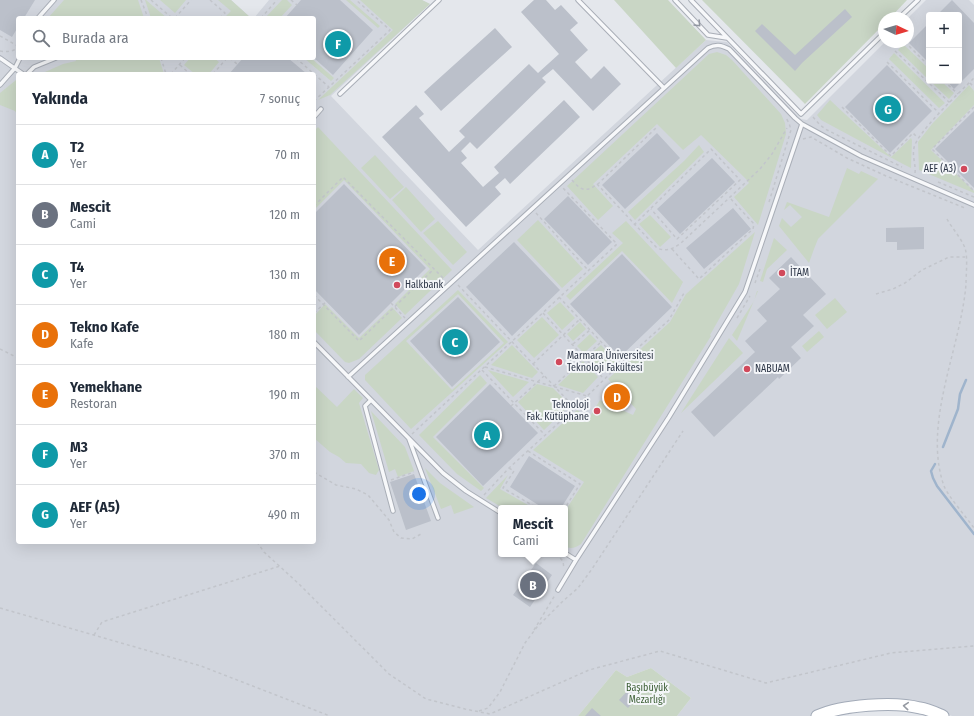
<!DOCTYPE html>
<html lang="tr">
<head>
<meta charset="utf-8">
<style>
	body { margin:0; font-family:"Fira Sans Condensed",sans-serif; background:#f6f6f7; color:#1f2937 }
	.controls { position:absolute; right:12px; top:12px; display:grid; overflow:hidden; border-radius:4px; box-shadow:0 4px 16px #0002 }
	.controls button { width:36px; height:36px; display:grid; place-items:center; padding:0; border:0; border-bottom:1px solid #e0e1e3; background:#fff; color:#1f2937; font:20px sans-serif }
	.compass { position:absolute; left:878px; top:12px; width:36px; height:36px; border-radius:50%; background:#fff; box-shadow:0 4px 16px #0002; rotate:94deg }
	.you { position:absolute; left:419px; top:494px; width:14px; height:14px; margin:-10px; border:3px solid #fff; border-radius:50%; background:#1a73e8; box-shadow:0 0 0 6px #1a73e833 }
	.badge { display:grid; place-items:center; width:26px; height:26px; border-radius:50%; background:#111827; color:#fff; font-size:13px; font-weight:700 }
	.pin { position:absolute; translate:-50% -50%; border:2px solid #fff; box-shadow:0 1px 4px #0006 }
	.popup { position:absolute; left:498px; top:505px; width:70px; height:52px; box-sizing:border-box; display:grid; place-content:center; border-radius:4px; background:#fff; filter:drop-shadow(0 1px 3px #0005); font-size:13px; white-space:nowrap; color:#747a83 }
	.popup b { font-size:15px; color:#1f2937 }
	.popup::after { content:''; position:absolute; left:50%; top:100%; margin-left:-8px; border:8px solid transparent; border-top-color:#fff }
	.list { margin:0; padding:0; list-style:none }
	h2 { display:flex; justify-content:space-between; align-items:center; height:52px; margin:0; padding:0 16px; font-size:17px }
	h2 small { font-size:13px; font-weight:400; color:#747a83 }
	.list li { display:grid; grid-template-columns:26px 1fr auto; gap:12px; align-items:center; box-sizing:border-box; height:60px; padding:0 16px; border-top:1px solid #e0e1e3 }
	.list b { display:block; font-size:15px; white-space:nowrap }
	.list p { margin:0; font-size:13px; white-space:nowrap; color:#747a83 }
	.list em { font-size:13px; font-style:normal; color:#747a83 }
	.icon { flex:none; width:22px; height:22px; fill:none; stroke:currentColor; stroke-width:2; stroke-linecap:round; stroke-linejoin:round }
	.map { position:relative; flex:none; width:974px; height:716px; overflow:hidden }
	.search { position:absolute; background:#fff; box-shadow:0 4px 16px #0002; left:16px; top:16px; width:300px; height:44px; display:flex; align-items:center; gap:10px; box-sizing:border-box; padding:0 14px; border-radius:4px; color:#747a83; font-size:15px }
	.panel { position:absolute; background:#fff; box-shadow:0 4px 16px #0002; left:16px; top:72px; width:300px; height:472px; border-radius:4px }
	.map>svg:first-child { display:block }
	.built { fill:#d2d6de; fill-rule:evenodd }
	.green { fill:#c9d6c5; fill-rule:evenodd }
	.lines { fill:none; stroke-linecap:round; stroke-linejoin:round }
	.stream { stroke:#9fb4cc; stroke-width:2.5 }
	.building { fill:#bbc0ca }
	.service-casing { stroke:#a9aeb7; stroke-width:5.5 }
	.primary-casing { stroke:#a3abb8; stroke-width:13 }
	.path { stroke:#c2c5cb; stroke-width:1.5; stroke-dasharray:3 3; stroke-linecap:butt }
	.service { stroke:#f7f8fa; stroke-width:3.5 }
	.primary { stroke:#fff; stroke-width:11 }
	.oneway { stroke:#9196a0 }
	.oneway2 { stroke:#959aa2 }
	.poi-dot { fill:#d1495b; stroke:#f4f6f9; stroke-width:1.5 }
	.labels { text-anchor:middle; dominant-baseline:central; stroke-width:4; stroke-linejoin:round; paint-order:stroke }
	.poi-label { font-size:10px; fill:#2b3445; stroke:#f4f6f9; text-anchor:start }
	.park-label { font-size:10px; fill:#3f6138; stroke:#f4f6f9 }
</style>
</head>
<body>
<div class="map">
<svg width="974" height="716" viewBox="0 0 974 716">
	<rect width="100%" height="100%" fill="#e4e7ec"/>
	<path class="built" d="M 0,0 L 231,0 L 251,18 L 18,18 L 18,58 L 314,58 L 314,18 L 254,18 L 269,0 L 422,0 L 430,4 L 331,96 L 478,250 L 706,40 L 727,42 L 801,119 L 807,120 L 885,42 L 908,42 L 908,18 L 926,0 L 969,0 L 974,5 L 974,716 L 952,716 L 921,704 L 825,710 L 811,716 L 677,716 L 691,698 L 651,668 L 627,677 L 616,670 L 578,716 L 0,716 ZM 929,15 L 959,15 L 959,81 L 929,81 ZM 18,74 L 314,74 L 314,542 L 18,542 ZM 501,508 L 565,508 L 565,554 L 501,554 Z"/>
	<path class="green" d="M 64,0 L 138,0 L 144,18 L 48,18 Z
		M 145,0 L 146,0 L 167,18 L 151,18 Z
		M 160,0 L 186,0 L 175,13 Z
		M 218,0 L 231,0 L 251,18 L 224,18 L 231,11 Z
		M 282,0 L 287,0 L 292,5 L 280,18 L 265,18 Z
		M 346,0 L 350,0 L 380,26 L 378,28 Z
		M 360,0 L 422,0 L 430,4 L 330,95 L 318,100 L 393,30 Z
		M 614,0 L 668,0 L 706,40 L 676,68 Z
		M 702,0 L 907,0 L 890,18 L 884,18 L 884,24 L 805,104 Z
		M 903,44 L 929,69 L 929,80 L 898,50 Z
		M 717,52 L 726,55 L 732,60 L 781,114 L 785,123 L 786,134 L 758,225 L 734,197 L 749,183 L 746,179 L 701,135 L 683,150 L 657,124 L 593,184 L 613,206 L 598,220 L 567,186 L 709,54 Z
		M 894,53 L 945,103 L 939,108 L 889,59 Z
		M 75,58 L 159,58 L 164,74 L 44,74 L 45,72 L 63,64 L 76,61 Z
		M 190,58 L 214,58 L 219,62 L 209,74 L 195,74 L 184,65 Z
		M 304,58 L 311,58 L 334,78 L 331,81 Z
		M 16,80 L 18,81 L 18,116 L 15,111 L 0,105 L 0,93 Z
		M 930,81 L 941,81 L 954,93 L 949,99 Z
		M 969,85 L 974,91 L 974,105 L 931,150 L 974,191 L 974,193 L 919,170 L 918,142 L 932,124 Z
		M 830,100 L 891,157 L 911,138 L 912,140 L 911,168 L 903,164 L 821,120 L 817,115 Z
		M 318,127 L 452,270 L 405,315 L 395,304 L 430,269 L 344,180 L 314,210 L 314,131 Z
		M 699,145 L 704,152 L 635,220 L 628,212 L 684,161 Z
		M 375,155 L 404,187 L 390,199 L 361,168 Z
		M 847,168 L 859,174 L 861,171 L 878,179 L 818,239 L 814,249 L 809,263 L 779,226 L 782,218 L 791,227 L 802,217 L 790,205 L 784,210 L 787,202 L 829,217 Z
		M 406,187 L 435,219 L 421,232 L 392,200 Z
		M 650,215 L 671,237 L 660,247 L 639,224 Z
		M 538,220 L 583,269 L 562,288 L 517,240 Z
		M 438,221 L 467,252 L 453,265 L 423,233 Z
		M 626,221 L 683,282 L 672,303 L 622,251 L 570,300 L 566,296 L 623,243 L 612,233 Z
		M 755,232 L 739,284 L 710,335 L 711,336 L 581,544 C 575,548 572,549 566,547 L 565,511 L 584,482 L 533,450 L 577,410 L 589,418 L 600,400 L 633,415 L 636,409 L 608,379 L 670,322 L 686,294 Z
		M 774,238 L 787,250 L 767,269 L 763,282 L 760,281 Z
		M 458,290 L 508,342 L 411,429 L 365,380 L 365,375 ZM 458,294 L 504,343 L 452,390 L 406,341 Z
		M 757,291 L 758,291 L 737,341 L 732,335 L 754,301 Z
		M 835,298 L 847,312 L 827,329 L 815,315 Z
		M 560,302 L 575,318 L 562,330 L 547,313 Z
		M 325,304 L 359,338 L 392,307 L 402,318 L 359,359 L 349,363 L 345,362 L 314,330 L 314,316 Z
		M 542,317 L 559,335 L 534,358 L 517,340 Z
		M 580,322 L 586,329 L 573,341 L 567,334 Z
		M 819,331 L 824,337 L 807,352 L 802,346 Z
		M 590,334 L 597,341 L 584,353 L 577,346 Z
		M 729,338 L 743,353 L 681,413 Z
		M 512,345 L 538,372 L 532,378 L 491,365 Z
		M 601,345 L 616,361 L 603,373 L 588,356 Z
		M 583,361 L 598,377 L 583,393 L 558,385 Z
		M 488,370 L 529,382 L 513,397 Z
		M 480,375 L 487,383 L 433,437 L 484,488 L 481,491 L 457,474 L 419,435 Z
		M 537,384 L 553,388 L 570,405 L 544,430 L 518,402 Z
		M 314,385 L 337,407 L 354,389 L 363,398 L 359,403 L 379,470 L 376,475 L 369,473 L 361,464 L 346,463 L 339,457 L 330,452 L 314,438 Z
		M 371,411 L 405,447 L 414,471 L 398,477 L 395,469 L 389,472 Z
		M 425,468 L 440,483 L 474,507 L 454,514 L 451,505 L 441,509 Z
		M 508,475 L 500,489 L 533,508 L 503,508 L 486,498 Z
		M 651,668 L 691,698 L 677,716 L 578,716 L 616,670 L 627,677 Z"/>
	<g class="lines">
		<path class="stream" d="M 943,447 L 958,409 L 960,394 L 966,380
			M 935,464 L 931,471 L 933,478 L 937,486 L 974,534"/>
	</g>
	<path class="building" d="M 0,0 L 35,0 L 24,18 L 18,18 L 18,27 L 12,37 L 0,30 Z
		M 301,0 L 340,0 L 373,30 L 333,75 L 314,58 L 314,18 L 285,18 Z
		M 534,0 L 546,0 L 555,10 L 561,5 L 578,23 L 570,30 L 588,50 L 575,62 L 591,79 L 604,66 L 621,84 L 593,111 L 553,69 L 542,78 L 546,82 L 477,149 L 470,142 L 461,151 L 467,158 L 461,163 L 483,187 L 499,173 L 494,167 L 564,100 L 580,117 L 510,184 L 505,178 L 495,187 L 501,194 L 466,227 L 382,137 L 416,105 L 424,114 L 419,118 L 449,152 L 465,137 L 459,131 L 529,64 L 538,73 L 559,54 L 521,12 Z
		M 952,0 L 974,23 L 974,69 L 954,89 L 947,81 L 959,81 L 959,15 L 937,15 Z
		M 845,9 L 852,17 L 802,63 L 795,71 L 755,31 L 762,24 L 795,55 Z
		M 929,23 L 929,63 L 909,43 Z
		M 495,28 L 512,47 L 441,111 L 424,92 Z
		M 243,58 L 288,58 L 307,74 L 229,74 Z
		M 887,65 L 932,111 L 890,153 L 845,107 Z
		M 974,111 L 974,188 L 935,149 Z
		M 657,133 L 680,158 L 625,209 L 602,185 Z
		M 712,158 L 735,182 L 680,234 L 657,209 Z
		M 344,184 L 426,268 L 359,335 L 314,289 L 314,214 Z
		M 568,196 L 612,242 L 588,265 L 544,219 Z
		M 733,208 L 751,229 L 704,269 L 686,248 Z
		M 924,227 L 924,249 L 897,250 L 897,242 L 886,242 L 886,228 Z
		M 514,242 L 560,290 L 512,336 L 466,287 Z
		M 622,254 L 672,307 L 620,357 L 570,304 Z
		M 791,257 L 826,294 L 803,315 L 814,326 L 791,347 L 801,358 L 779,379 L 778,377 L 714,437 L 691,412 L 755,352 L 745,341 L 767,321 L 757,310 L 780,289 L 769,278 Z
		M 458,297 L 500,342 L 452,387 L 410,341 Z
		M 490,384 L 538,433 L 483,486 L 436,437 Z
		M 529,456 L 575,486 L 561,508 L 543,508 L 510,487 Z
		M 414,474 L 431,521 L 406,530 L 390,482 Z
		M 536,563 L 552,575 L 530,607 L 513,595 Z
		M 630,688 L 639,696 L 628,708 L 619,700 Z
		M 592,708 L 601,716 L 585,716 Z"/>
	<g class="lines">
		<defs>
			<path id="service" d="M 578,0 L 664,88
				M 675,0 L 708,35 L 727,38
				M 691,0 L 801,114 L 884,33
				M 38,18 L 54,0
				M 899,18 L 918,0
				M 0,58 L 23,74
				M 27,74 L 34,67 L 56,58
				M 0,85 L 15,68 L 20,58
				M 340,94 L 439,0
				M 314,117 L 321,109
				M 314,342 L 443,473 L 466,491 L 501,513
				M 348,377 L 708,48 C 716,44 721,45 729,49 L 795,118 L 802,124
				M 371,400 L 365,406 L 393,511
				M 409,439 L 438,518
				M 565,553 L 576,560 L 669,417 L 745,292 L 802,124 L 861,156 L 974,205
				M 558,590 L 576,560"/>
			<path id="primary" d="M 817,716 C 842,705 894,701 920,708 C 928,709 936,713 943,716"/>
		</defs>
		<use href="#service" class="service-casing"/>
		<use href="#primary" class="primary-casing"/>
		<path class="path" d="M 141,0 L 148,18
			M 151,0 L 172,18
			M 210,0 L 225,13 L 220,18
			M 291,0 L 297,5
			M 175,18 L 191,0
			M 261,18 L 277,0
			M 0,36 L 18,46
			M 905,42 L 929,66
			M 0,51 C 6,52 12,52 18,48
			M 895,51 L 950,103
			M 161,58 L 166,74
			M 220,58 L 224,61
			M 230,58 L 237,64
			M 296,58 L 314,74
			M 887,62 L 939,113
			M 180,65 L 190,74
			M 171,74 L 185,58
			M 213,74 L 227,58
			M 314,74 L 329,87
			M 944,81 L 958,94
			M 970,83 L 974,87
			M 314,101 L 390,30 L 356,0
			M 842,107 L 891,156 L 913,133 L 918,138
			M 974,107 L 932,149 L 974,191
			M 813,117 L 820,125 L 827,130 L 902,167
			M 803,139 L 811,137 L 847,158 L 886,176 L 965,208
			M 915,173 C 916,165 912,156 914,148 C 916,133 962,90 974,78
			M 572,180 C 582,192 587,192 599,183 L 657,127
			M 938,182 L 974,197
			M 597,184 L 657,248 C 666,252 672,249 680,244 L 760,169 L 772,154 L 787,128
			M 769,202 L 791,130 L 789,123 L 786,118
			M 314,206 L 343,177 L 445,280
			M 536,213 L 588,270
			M 947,219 C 952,228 961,238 965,248 C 968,257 966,275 966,284 C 961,348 922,423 944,486 C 948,496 967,518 974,528
			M 634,225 L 711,149 L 740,180 L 677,239 L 651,209
			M 672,249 L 699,279 L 753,229 L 754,224 L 729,197
			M 755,283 L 760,269
			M 458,285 L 575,408
			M 876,294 L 893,289 L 905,283 L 922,270 L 949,257 L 965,257
			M 314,295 L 359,341 L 434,269
			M 559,297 L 621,363
			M 391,303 L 405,318
			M 314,313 L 326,302
			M 543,313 L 604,379
			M 737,318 L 750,296
			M 573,344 L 590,330
			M 0,349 L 18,358
			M 533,364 L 580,319
			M 485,367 L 587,396
			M 482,370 L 545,435
			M 554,386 L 601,342
			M 511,406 L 544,376
			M 412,434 L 617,244 L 563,188
			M 528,451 L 580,484 L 565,508
			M 509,468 L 514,471 L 503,488 L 537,508
			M 314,472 L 336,485 L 356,489 L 368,495 L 389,520 L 394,532 L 401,538 L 412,539 L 421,534
			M 391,480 L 414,472
			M 484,495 L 509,468 L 575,408 L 621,363 L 669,320 L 684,293
			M 257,542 L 264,552 L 299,584 L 389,674 L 426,699 L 465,709 L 490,714 L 589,670 L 660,651 L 766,683 L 891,653 L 974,646
			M 556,554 L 563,561 L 564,569
			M 0,608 L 201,666 L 330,716
			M 534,630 L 555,595
			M 94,635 L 102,622 L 280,566
			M 479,711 L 488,708 L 500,692 L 525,643 L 537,627 L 563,601 L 578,588 L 592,569 L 683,431"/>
		<use href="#service" class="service"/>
		<use href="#primary" class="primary"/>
	</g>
	<defs><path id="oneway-chevron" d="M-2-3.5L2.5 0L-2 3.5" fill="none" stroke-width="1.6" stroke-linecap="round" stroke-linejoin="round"/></defs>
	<use class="oneway" href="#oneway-chevron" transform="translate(698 24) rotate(46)"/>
	<use class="oneway2" href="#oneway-chevron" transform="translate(906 706) rotate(-175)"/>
	<g class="poi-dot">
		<circle cx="964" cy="169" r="4"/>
		<circle cx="782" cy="273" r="4"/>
		<circle cx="397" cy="285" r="4"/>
		<circle cx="559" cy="362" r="4"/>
		<circle cx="747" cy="369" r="4"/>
		<circle cx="597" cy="411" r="4"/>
	</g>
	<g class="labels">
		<g class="poi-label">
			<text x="956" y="169" text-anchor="end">AEF (A3)</text>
			<text x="790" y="273">İTAM</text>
			<text x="405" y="285">Halkbank</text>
			<text x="567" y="356">Marmara Üniversitesi<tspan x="567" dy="12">Teknoloji Fakültesi</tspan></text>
			<text x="755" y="369">NABUAM</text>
			<text x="589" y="405" text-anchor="end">Teknoloji<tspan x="589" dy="12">Fak. Kütüphane</tspan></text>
		</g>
		<g class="park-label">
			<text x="647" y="688">Başıbüyük<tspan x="647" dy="12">Mezarlığı</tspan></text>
		</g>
	</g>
</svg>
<div class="controls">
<button>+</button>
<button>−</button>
</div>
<svg class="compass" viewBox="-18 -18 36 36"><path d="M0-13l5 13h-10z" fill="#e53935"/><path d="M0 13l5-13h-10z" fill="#747a83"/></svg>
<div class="you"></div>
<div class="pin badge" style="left:487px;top:435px;background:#0f9aa8">A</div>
<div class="pin badge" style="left:533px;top:585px;background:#6b7280">B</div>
<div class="popup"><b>Mescit</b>Cami</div>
<div class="pin badge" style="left:455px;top:342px;background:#0f9aa8">C</div>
<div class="pin badge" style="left:617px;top:397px;background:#e8710a">D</div>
<div class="pin badge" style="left:392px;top:261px;background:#e8710a">E</div>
<div class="pin badge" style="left:338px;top:44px;background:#0f9aa8">F</div>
<div class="pin badge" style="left:888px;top:109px;background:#0f9aa8">G</div>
<div class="search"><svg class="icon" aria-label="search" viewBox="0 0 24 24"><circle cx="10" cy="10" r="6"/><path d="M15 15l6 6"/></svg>Burada ara</div>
<section class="panel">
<h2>Yakında<small>7 sonuç</small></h2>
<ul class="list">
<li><span class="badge" style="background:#0f9aa8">A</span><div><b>T2</b><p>Yer</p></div><em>70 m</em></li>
<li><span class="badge" style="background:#6b7280">B</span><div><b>Mescit</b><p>Cami</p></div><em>120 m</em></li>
<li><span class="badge" style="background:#0f9aa8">C</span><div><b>T4</b><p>Yer</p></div><em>130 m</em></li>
<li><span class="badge" style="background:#e8710a">D</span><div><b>Tekno Kafe</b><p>Kafe</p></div><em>180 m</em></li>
<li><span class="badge" style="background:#e8710a">E</span><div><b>Yemekhane</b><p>Restoran</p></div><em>190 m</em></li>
<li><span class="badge" style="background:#0f9aa8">F</span><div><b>M3</b><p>Yer</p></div><em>370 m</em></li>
<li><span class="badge" style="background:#0f9aa8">G</span><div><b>AEF (A5)</b><p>Yer</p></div><em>490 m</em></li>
</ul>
</section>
</div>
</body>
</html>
